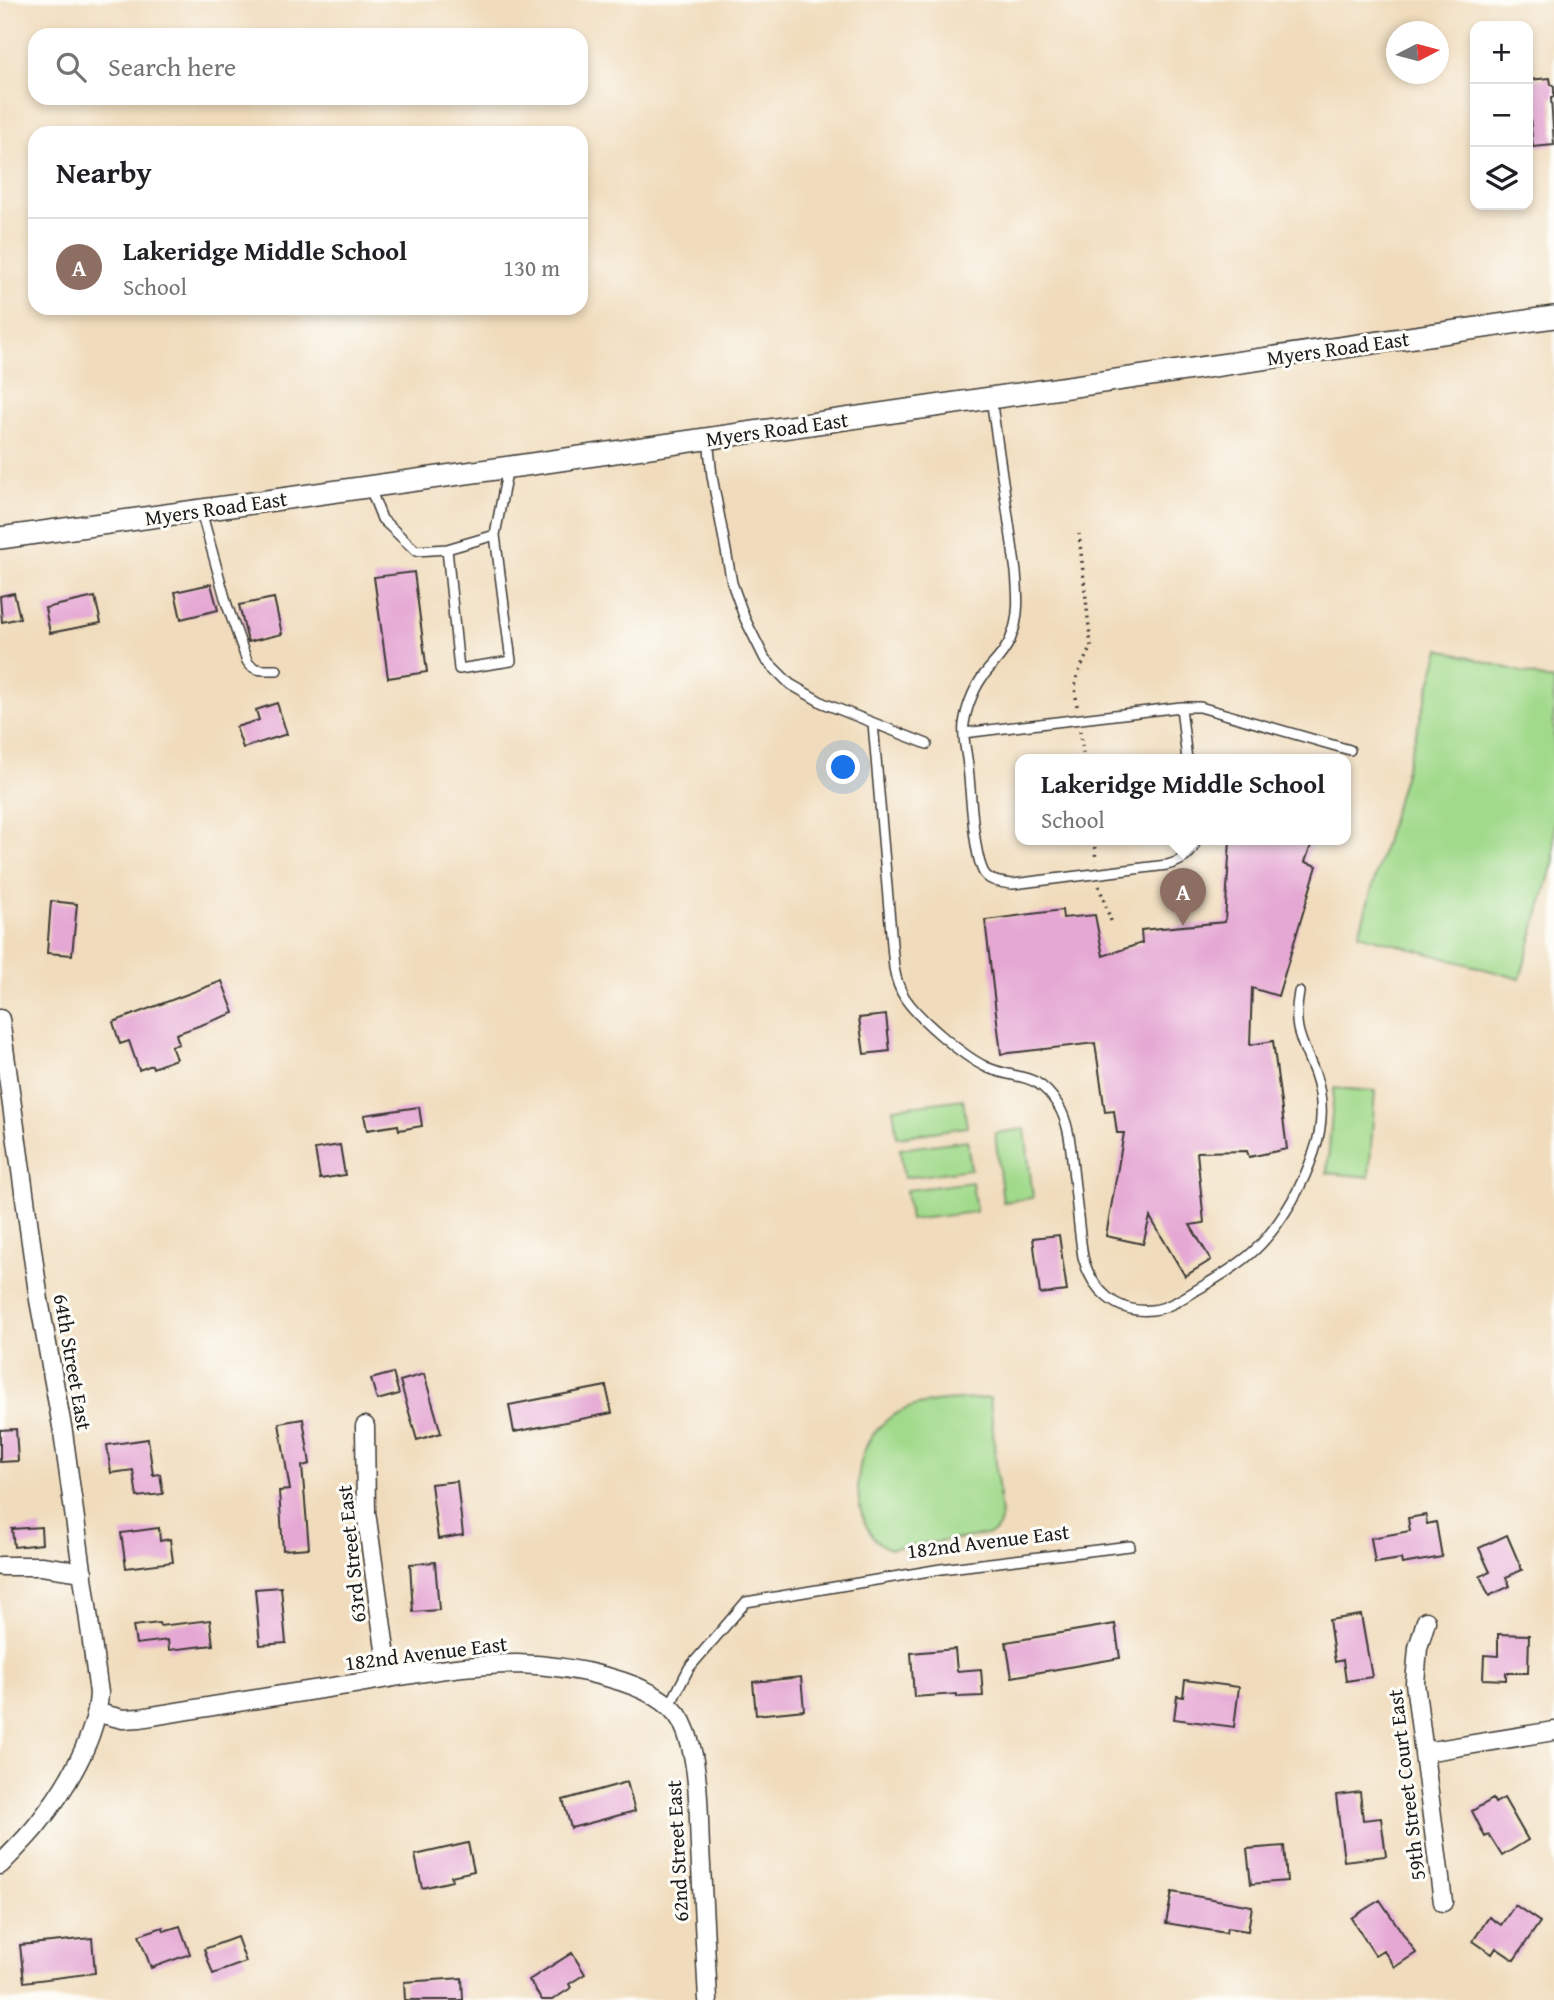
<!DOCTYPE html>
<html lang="en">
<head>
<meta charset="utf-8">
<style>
	body { margin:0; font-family:"Gentium Book Plus",serif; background:#f2f2f2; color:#202124 }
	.controls { position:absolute; right:21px; top:21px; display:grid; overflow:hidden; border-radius:14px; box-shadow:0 4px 10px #0003 }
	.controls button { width:63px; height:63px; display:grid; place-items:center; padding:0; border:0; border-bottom:2px solid #e0e0e0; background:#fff; color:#202124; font:35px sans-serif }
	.compass { position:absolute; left:1386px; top:21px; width:63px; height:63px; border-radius:50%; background:#fff; box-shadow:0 4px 10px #0003; rotate:84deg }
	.you { position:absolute; left:844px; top:768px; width:24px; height:24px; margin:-18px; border:5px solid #fff; border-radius:50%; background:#1a73e8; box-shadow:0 0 0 10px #1a73e833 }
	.badge { display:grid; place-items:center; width:46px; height:46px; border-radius:50%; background:#d1495b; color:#fff; font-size:23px; font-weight:700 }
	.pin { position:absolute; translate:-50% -58px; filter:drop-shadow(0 2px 4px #0008) }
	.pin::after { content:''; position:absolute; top:37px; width:24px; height:21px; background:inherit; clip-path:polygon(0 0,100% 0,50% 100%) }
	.popup { position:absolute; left:1015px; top:754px; width:336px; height:91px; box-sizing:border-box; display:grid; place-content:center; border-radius:14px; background:#fff; filter:drop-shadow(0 2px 5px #0005); font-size:23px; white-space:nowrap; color:#757577 }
	.popup b { font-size:26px; color:#202124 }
	.popup::after { content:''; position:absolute; left:50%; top:100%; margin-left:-14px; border:14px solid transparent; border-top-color:#fff }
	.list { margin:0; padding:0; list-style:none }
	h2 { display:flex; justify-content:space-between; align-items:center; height:91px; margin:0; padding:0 28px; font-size:30px }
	h2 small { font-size:23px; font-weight:400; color:#757577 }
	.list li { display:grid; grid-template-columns:46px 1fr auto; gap:21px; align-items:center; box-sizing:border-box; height:98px; padding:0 28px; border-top:2px solid #e0e0e0 }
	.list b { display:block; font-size:26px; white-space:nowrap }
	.list p { margin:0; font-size:23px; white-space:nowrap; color:#757577 }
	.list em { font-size:23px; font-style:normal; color:#757577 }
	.icon { flex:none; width:38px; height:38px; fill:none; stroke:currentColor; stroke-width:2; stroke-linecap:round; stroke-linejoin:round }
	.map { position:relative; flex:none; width:1554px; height:2000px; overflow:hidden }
	.search { position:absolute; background:#fff; box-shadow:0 4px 10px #0003; left:28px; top:28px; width:560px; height:77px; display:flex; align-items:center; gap:18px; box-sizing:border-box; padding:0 24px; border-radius:21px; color:#757577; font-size:26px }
	.panel { position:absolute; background:#fff; box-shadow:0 4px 10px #0003; left:28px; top:126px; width:560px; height:189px; border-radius:21px }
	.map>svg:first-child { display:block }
	.green { fill:#a2da8c; stroke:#5f7b54; stroke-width:2 }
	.building { fill:#e5a8d4 }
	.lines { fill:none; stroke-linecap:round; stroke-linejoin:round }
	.service-casing { stroke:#3c3934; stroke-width:12 }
	.minor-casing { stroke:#3c3934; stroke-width:21 }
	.tertiary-casing { stroke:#3c3934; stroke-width:24 }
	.path { stroke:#3c3934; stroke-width:3.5; stroke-dasharray:2 5; stroke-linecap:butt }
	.service { stroke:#fff; stroke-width:9 }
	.minor { stroke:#fff; stroke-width:18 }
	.tertiary { stroke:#fff; stroke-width:21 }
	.labels { text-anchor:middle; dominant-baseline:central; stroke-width:6; stroke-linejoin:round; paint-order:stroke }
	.street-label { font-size:21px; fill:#1c1c1c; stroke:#fdfcf7 }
</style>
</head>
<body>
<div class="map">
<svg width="1554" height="2000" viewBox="0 0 1554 2000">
	<rect width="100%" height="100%" fill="#fdfcf7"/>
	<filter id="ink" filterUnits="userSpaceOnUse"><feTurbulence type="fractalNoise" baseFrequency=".0143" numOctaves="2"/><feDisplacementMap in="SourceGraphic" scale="14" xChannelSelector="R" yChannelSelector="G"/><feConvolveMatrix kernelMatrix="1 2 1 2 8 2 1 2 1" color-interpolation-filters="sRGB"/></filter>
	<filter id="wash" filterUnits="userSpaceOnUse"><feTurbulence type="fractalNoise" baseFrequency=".00686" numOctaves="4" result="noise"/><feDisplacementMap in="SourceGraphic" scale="28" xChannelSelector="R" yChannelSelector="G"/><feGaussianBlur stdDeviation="1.57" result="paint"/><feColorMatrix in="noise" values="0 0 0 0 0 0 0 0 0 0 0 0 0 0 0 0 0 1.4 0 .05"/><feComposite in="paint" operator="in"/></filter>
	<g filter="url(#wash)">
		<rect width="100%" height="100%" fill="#f0dcbc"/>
		<path class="green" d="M 1440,649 L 1554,681 L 1554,860 L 1520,979 L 1359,934 Z
			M 1334,1088 L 1375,1091 L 1369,1177 L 1327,1173 Z
			M 963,1099 L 967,1127 L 897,1137 L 893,1108 Z
			M 1025,1129 L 1033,1198 L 1003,1202 L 995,1133 Z
			M 967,1140 L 971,1169 L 904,1178 L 900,1149 Z
			M 972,1182 L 976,1212 L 910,1220 L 906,1190 Z
			M 990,1398 L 1001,1517 C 1001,1528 996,1533 986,1535 L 889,1549 C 857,1534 852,1483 864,1452 C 869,1437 881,1423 894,1415 C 922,1398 959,1401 990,1398 Z"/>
		<g id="blocks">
			<path class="building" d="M 1550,78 L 1551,84 L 1554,86 L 1554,97 L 1551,98 L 1554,145 L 1533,147 L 1530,119 L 1528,119 L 1528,80 Z
				M 414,572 L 427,672 L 388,678 L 374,577 Z
				M 211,584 L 218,610 L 181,619 L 175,592 Z
				M 14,593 L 20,618 L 2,622 L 0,596 Z
				M 95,597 L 101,623 L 50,633 L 45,608 Z
				M 274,598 L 282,634 L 248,642 L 239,605 Z
				M 277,703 L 287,734 L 243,748 L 236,727 L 259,720 L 256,710 Z
				M 1230,840 L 1313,840 L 1305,862 L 1317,866 L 1278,996 L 1252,988 L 1250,1045 L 1273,1041 L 1287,1149 L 1249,1157 L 1247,1151 L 1197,1152 L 1204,1223 L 1190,1225 L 1211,1260 L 1185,1276 L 1150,1217 L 1143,1244 L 1106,1236 L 1124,1133 L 1117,1133 L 1114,1111 L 1105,1112 L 1095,1043 L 1001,1054 L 985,920 L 1062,910 L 1063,918 L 1095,915 L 1103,956 L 1142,943 L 1141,930 L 1225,922 Z
				M 51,901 L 77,904 L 72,955 L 47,953 Z
				M 222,981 L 234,1013 L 176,1034 L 179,1044 L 171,1046 L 176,1059 L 153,1068 L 152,1065 L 139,1070 L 129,1041 L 120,1044 L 113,1022 Z
				M 886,1015 L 890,1051 L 864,1054 L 859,1018 Z
				M 419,1107 L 422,1126 L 399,1130 L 398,1125 L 367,1130 L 364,1115 Z
				M 340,1145 L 345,1175 L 320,1179 L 315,1149 Z
				M 1059,1235 L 1067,1291 L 1040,1294 L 1033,1238 Z
				M 393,1373 L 399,1394 L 377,1400 L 371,1379 Z
				M 424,1374 L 441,1433 L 417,1440 L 400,1381 Z
				M 606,1386 L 612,1413 L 514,1432 L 509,1405 Z
				M 303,1419 L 310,1464 L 302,1466 L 309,1548 L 283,1550 L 279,1491 L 290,1490 L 279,1423 Z
				M 16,1429 L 18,1461 L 0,1462 L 0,1430 Z
				M 148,1439 L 153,1475 L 160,1474 L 163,1494 L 137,1497 L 133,1470 L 111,1473 L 107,1445 Z
				M 457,1481 L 463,1535 L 438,1539 L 431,1484 Z
				M 1426,1515 L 1427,1524 L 1436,1522 L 1442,1557 L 1402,1564 L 1401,1559 L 1375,1563 L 1371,1538 L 1410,1531 L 1408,1518 Z
				M 41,1527 L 42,1544 L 14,1547 L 12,1529 Z
				M 159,1528 L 160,1541 L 170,1539 L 173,1562 L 126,1568 L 121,1533 Z
				M 1507,1535 L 1522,1570 L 1506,1577 L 1510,1586 L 1489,1596 L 1480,1576 L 1490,1572 L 1479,1548 Z
				M 435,1562 L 439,1610 L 413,1612 L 410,1564 Z
				M 281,1587 L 286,1643 L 260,1645 L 255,1589 Z
				M 1361,1615 L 1372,1677 L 1346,1681 L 1343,1660 L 1335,1662 L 1329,1620 Z
				M 210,1620 L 213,1645 L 169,1650 L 168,1640 L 136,1644 L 133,1626 L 159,1623 L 160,1626 Z
				M 1115,1624 L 1120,1658 L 1012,1677 L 1006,1642 Z
				M 1498,1634 L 1529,1635 L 1528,1673 L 1506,1673 L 1506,1680 L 1483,1679 L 1484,1655 L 1498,1656 Z
				M 955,1649 L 957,1671 L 981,1669 L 983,1696 L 957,1697 L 957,1694 L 914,1697 L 911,1653 Z
				M 801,1677 L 804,1710 L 756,1715 L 753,1682 Z
				M 1185,1680 L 1239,1687 L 1234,1727 L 1174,1719 L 1177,1696 L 1183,1697 Z
				M 627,1782 L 635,1811 L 571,1828 L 563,1800 Z
				M 1360,1792 L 1363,1820 L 1381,1818 L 1386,1856 L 1344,1861 L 1336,1795 Z
				M 1504,1798 L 1528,1840 L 1502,1856 L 1489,1835 L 1485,1837 L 1472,1811 L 1493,1799 L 1495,1803 Z
				M 468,1843 L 474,1871 L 451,1876 L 452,1881 L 422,1888 L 415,1855 Z
				M 1284,1846 L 1287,1881 L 1251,1884 L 1247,1849 Z
				M 1172,1892 L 1252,1906 L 1248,1931 L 1227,1928 L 1226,1933 L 1166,1923 Z
				M 1380,1900 L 1416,1953 L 1395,1967 L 1383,1950 L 1375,1955 L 1351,1918 Z
				M 1515,1905 L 1540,1922 L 1514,1960 L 1496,1948 L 1492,1954 L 1473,1941 L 1489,1917 L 1501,1925 Z
				M 180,1926 L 190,1954 L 151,1968 L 139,1935 L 163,1927 L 164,1931 Z
				M 237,1937 L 246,1962 L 213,1974 L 204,1949 Z
				M 92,1938 L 95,1973 L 24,1982 L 20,1945 Z
				M 572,1953 L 585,1974 L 569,1984 L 571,1988 L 552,2000 L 542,2000 L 529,1980 Z
				M 462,1978 L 463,2000 L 405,2000 L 404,1982 Z"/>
		</g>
	</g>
	<g filter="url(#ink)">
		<use href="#blocks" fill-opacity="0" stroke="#3c3934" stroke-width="2"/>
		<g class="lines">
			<defs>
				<path id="service" d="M 991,398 L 1016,572 C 1018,595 1020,618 1010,640 C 1003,656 990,666 981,679 C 973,691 966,709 964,724 C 962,737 967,753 968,767 C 971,791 973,854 984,873 C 990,882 1003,883 1013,884 L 1167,865 C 1182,861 1192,855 1196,840
					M 708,439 L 712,476 L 732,583 L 745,619 L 765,659 L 790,684 L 823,703 L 927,744
					M 370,488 L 382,519 L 416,551 L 447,549 L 459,669 L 511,661 L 495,535 L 508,467
					M 201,511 L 227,605 L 247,661 C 253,672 265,670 277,670
					M 447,549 L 495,535
					M 1181,707 L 1187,760
					M 873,723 L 894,968 C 896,979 899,989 905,998 C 919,1019 963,1056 986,1067 C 1017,1081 1035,1069 1058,1105 C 1071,1126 1071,1154 1074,1178 C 1077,1204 1079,1231 1083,1257 C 1091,1289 1116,1314 1152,1310 C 1171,1308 1189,1294 1205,1285 C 1225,1273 1245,1261 1261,1244 C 1284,1219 1303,1185 1314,1152 C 1323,1127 1324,1099 1315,1074 C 1302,1040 1292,1031 1299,992
					M 964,733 L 1181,707 L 1200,707 L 1350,750
					M 669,1707 L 689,1668 L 746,1602 L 941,1569 L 1130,1546"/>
				<path id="minor" d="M 0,1019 L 39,1300 L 63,1432 L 99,1693 C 97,1738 65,1790 37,1825 C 26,1839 12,1852 0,1865
					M 365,1426 L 366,1512 L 389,1678
					M 0,1566 L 41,1566 L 83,1572
					M 1426,1621 L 1418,1648 L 1415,1683 L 1443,1902
					M 98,1713 L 123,1719 L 140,1718 C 213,1706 286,1694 360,1683 C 411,1674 465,1664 517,1664 C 561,1665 660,1679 682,1722 C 700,1758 698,1807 700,1847 C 703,1898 705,1949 708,2000
					M 1425,1752 L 1554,1731"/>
				<path id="tertiary" d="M 0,538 L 525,465 L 1554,317"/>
			</defs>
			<use href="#service" class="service-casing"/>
			<use href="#minor" class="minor-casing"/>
			<use href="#tertiary" class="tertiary-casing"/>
			<path class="path" d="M 1077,706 L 1075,686 L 1077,676 L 1091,646 L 1079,534
				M 1080,731 L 1084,760
				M 1094,840 L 1096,861
				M 1099,886 L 1112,924"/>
			<use href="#service" class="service"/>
			<use href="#minor" class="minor"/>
			<use href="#tertiary" class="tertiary"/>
		</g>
	</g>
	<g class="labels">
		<g class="street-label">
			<text transform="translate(1338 348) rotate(-8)">Myers Road East</text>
			<text transform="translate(777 429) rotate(-8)">Myers Road East</text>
			<text transform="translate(216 508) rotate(-8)">Myers Road East</text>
			<text transform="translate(73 1362) rotate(80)">64th Street East</text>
			<text transform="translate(988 1541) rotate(-7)">182nd Avenue East</text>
			<text transform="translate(351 1554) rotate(-96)">63rd Street East</text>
			<text transform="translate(426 1653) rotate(-7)">182nd Avenue East</text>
			<text transform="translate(1406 1785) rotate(-97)">59th Street Court East</text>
			<text transform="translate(677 1851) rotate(-93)">62nd Street East</text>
		</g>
	</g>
</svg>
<div class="controls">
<button>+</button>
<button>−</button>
<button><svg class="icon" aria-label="layers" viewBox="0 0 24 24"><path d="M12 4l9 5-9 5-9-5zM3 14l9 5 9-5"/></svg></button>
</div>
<svg class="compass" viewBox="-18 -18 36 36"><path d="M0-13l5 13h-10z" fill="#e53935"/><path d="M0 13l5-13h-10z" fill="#757577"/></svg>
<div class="you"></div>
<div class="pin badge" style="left:1183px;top:926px;background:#8d6e63">A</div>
<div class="popup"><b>Lakeridge Middle School</b>School</div>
<div class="search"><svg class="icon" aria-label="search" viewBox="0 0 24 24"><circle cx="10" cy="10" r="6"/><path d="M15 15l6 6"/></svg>Search here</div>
<section class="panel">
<h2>Nearby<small></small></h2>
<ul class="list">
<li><span class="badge" style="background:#8d6e63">A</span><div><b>Lakeridge Middle School</b><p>School</p></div><em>130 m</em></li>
</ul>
</section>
</div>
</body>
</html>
